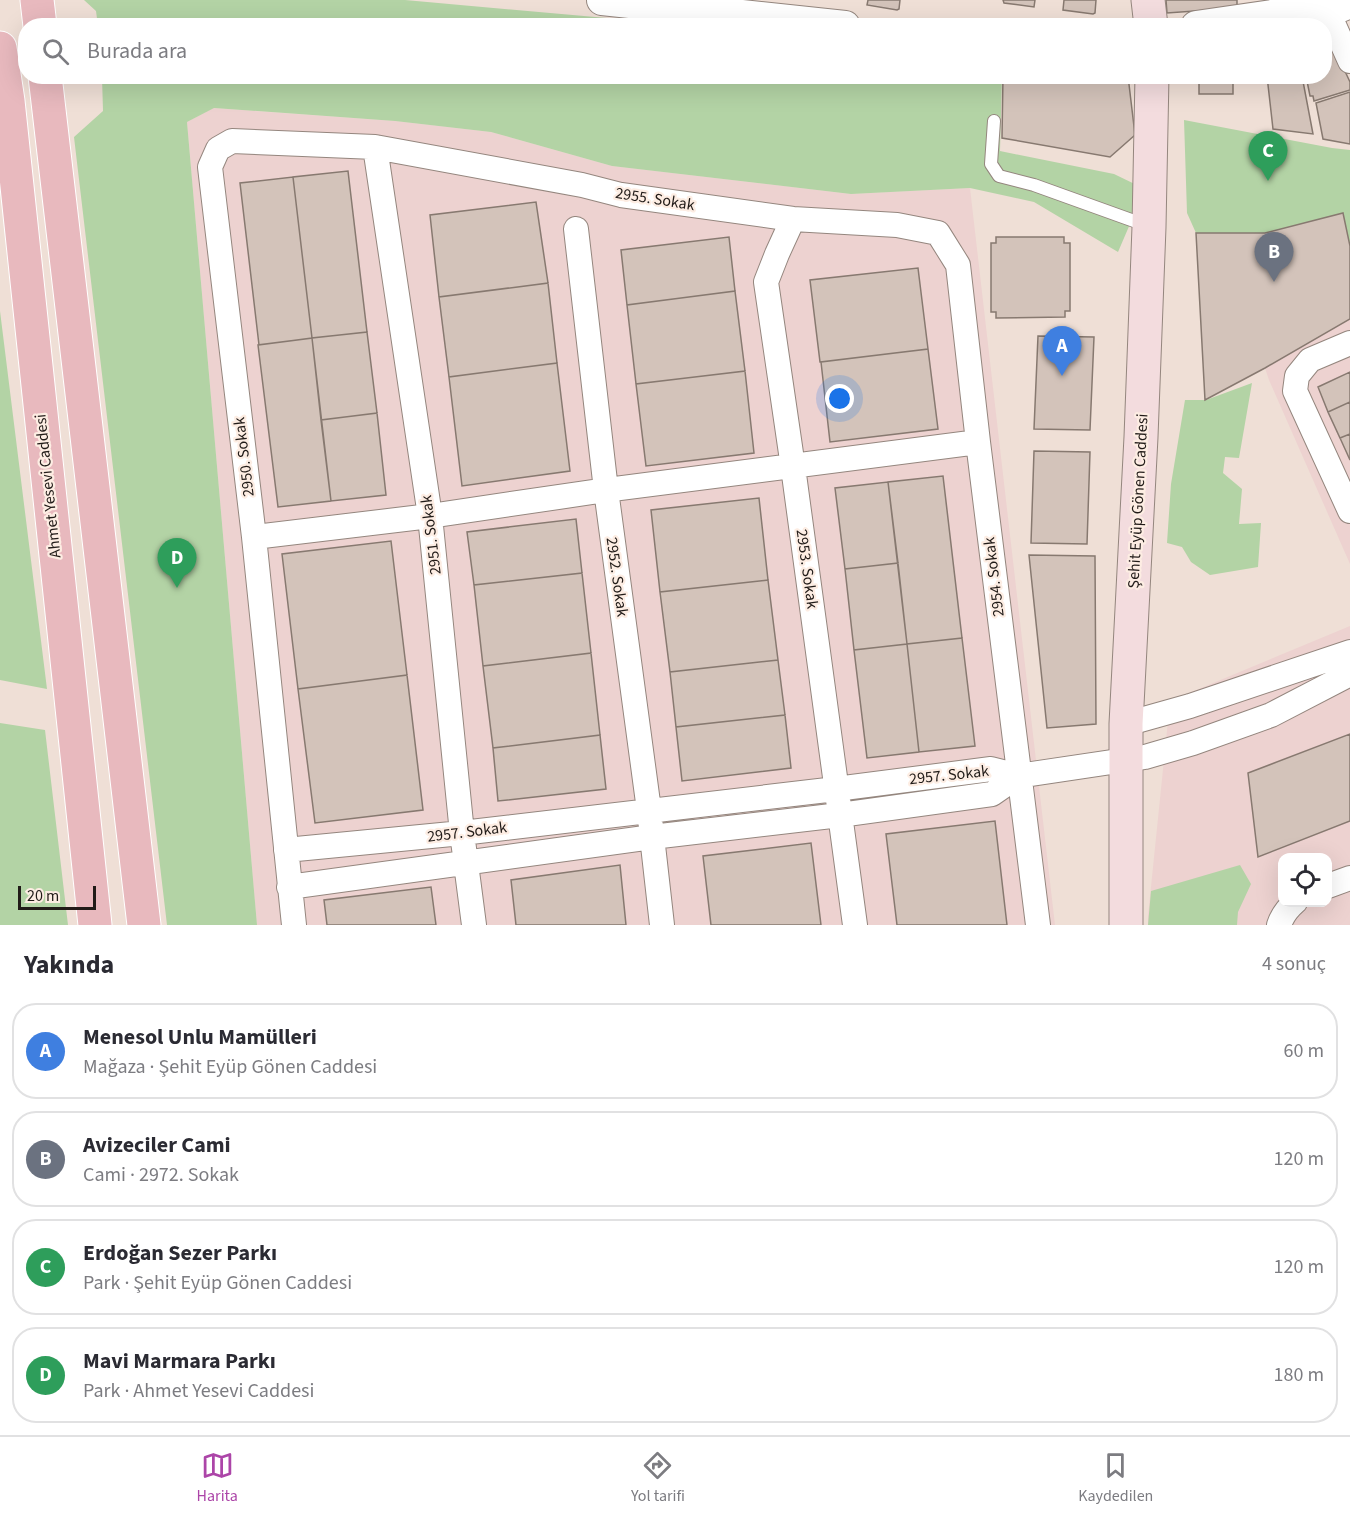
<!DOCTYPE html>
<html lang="tr">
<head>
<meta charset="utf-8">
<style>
	body { margin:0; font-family:"Source Sans 3",sans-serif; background:#f2f2f3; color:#2b2b33 }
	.controls { position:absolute; right:18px; bottom:18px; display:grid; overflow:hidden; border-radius:12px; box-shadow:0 6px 24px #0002 }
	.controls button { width:54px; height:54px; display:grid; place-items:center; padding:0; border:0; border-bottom:2px solid #e1e1e2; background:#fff; color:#2b2b33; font:30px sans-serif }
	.scale { position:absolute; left:18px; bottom:15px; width:78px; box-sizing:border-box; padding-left:6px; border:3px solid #211b18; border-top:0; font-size:16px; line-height:21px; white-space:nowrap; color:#211b18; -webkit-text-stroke:4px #fdede3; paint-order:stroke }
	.you { position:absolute; left:840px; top:399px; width:21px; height:21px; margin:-15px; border:4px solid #fff; border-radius:50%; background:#1a73e8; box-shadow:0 0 0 9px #1a73e833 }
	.badge { display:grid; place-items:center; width:39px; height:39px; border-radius:50%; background:#ac45a8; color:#fff; font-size:20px; font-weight:700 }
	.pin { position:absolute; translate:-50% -50px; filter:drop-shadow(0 2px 3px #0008) }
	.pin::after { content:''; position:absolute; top:32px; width:21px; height:18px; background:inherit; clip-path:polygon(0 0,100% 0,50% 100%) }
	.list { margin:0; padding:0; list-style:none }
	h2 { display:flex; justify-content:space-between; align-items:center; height:78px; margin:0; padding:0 24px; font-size:26px }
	h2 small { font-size:20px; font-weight:400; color:#7c7c81 }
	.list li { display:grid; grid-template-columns:39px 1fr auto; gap:18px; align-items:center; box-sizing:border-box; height:96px; margin:0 12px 12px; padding:0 12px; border:2px solid #e1e1e2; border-radius:24px }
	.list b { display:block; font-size:22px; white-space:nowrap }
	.list p { margin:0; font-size:20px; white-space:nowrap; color:#7c7c81 }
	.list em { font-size:20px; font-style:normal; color:#7c7c81 }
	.icon { flex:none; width:33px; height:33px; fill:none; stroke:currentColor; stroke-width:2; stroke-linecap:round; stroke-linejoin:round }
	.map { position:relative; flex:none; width:1350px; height:925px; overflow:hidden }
	.search { position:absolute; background:#fff; box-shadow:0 6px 24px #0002; left:18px; right:18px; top:18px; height:66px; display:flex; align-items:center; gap:15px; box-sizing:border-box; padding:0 21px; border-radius:24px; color:#7c7c81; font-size:22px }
	.sheet { height:510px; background:#fff }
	nav { display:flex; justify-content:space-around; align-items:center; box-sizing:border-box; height:84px; border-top:2px solid #e1e1e2; background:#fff; font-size:16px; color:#7c7c81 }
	nav a { display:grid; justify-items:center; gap:3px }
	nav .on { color:#ac45a8 }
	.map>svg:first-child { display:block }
	.industrial { fill:#edd2d0; fill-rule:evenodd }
	.green { fill:#b3d3a5 }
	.building { fill:#d3c3ba; stroke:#877970; stroke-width:1.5 }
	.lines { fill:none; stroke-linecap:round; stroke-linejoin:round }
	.service-casing { stroke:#94867e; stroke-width:14 }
	.minor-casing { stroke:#94867e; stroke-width:26 }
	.tertiary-casing { stroke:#94867e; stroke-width:32 }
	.secondary-casing { stroke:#94867e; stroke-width:35 }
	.primary-casing { stroke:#fff; stroke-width:35 }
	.service { stroke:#fff; stroke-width:12 }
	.minor { stroke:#fff; stroke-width:24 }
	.tertiary { stroke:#fff; stroke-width:30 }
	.secondary { stroke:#f3dcde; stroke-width:33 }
	.primary { stroke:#e8b9be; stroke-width:33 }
	.labels { text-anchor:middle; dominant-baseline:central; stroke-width:4.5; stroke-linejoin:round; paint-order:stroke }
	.street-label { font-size:16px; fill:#211b18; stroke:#fdede3 }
</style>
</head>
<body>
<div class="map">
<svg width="1350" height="925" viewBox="0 0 1350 925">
	<rect width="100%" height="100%" fill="#efdfd6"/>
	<path class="industrial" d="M 213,108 L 395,121 L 491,132 L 612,166 L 851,194 L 970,188 L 1055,925 L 257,925 L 187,122 Z
		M 1350,319 L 1350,564 L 1269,380 L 1265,368 Z
		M 1350,626 L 1350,925 L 1148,925 L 1148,916 L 1170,701 ZM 1282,858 L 1328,858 L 1328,902 L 1282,902 Z"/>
	<path class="green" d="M 84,0 L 405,0 L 685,25 L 98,26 L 96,11 Z
		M 1002,76 L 1000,151 L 1114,174 L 1145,189 L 1118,252 L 1034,202 L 970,188 L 851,194 L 612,166 L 491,132 L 395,121 L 214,108 L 187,122 L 257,925 L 167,925 L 74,137 L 103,111 L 102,77 Z
		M 1184,120 L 1332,148 L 1350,150 L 1350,246 L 1265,233 L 1196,233 L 1187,213 Z
		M 0,311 L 47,689 L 0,680 Z
		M 1252,383 L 1239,458 L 1225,457 L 1223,473 L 1242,489 L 1239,524 L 1261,523 L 1258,567 L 1210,575 L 1191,562 L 1182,547 L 1167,543 L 1171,484 L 1185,400 L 1206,400 Z
		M 0,723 L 45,730 L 68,925 L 0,925 Z
		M 1240,865 L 1251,884 L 1238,912 L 1237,925 L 1148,925 L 1151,891 Z"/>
	<path class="building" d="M 868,0 L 900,0 L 899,9 L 897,10 L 867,5 Z
		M 1003,0 L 1035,0 L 1034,7 L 1004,3 Z
		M 1064,0 L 1096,0 L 1095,13 L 1093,14 L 1063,10 Z
		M 1166,0 L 1237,0 L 1237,8 L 1167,13 Z
		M 1330,39 L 1350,82 L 1350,90 L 1314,101 L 1313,96 L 1310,96 L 1306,76 L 1324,76 L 1324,41 Z
		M 1003,76 L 1128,76 L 1135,135 L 1110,157 L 1002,138 Z
		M 1199,76 L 1233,76 L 1233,94 L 1199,94 Z
		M 1267,76 L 1302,76 L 1313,134 L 1273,129 Z
		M 1350,92 L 1350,144 L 1323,139 L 1316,103 Z
		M 348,171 L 367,332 L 312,338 L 293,177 Z
		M 293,177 L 312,338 L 259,345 L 240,183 Z
		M 536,202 L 548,283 L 439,297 L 430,215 Z
		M 1343,213 L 1350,246 L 1350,319 L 1265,368 L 1205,400 L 1196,233 L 1265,233 Z
		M 729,237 L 735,291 L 627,305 L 621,250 Z
		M 996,237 L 1064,237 L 1064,243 L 1070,243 L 1070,311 L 1065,311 L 1065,317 L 996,318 L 996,312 L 991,312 L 991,243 L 996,243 Z
		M 918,268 L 928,349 L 820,362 L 810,280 Z
		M 548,283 L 557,363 L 449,377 L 439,297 Z
		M 735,291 L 745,371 L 636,384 L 627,305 Z
		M 367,332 L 377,413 L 321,420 L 312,338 Z
		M 1038,336 L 1094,337 L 1090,430 L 1034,429 Z
		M 312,338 L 331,501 L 278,507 L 258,345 Z
		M 928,349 L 938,429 L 830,442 L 821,362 Z
		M 557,363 L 570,471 L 462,486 L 449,377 Z
		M 745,371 L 754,453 L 646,466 L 636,384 Z
		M 1350,372 L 1350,402 L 1328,412 L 1318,387 Z
		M 1350,402 L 1350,434 L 1340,438 L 1328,412 Z
		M 377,413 L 386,495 L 331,501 L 321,420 Z
		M 1350,434 L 1350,460 L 1340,438 Z
		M 1034,451 L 1090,452 L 1087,544 L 1031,543 Z
		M 943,476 L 962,638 L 907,644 L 888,482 Z
		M 888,482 L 898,563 L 845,569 L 835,488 Z
		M 759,498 L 768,580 L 660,592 L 651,510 Z
		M 576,519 L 582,573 L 474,585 L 467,532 Z
		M 391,541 L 407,675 L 298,689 L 282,554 Z
		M 1029,555 L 1095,556 L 1096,724 L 1047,728 Z
		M 898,563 L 907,644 L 854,650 L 845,569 Z
		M 582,573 L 591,653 L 483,666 L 474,585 Z
		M 768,580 L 778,660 L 670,672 L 660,592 Z
		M 962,638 L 975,746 L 919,752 L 907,644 Z
		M 907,644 L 919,752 L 867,758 L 854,650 Z
		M 591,653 L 600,735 L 493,748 L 483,666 Z
		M 778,660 L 785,715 L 676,727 L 670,672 Z
		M 407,675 L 423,810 L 315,823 L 298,689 Z
		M 785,715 L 791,768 L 682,781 L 676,727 Z
		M 1350,734 L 1350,821 L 1258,857 L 1248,773 Z
		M 600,735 L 606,789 L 498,801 L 493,748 Z
		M 995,821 L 1007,925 L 897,925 L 886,834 Z
		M 811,843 L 821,925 L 711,925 L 703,856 Z
		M 620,865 L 626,925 L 516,925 L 511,880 Z
		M 431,887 L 436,925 L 327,925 L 324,900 Z"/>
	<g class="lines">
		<defs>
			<path id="service" d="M 994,121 L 991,164 L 999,176 L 1034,185 L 1148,226"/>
			<path id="minor" d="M 1328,12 L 1350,61
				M 375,147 L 430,516 L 462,833 L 474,925
				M 793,219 L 777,254 L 766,282 L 793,467 L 855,925
				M 576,229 L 606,490 L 649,810 L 662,925
				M 1350,343 L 1310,360 L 1297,376 L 1295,391 L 1350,511
				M 254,537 L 430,516 L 606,490 L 978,442
				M 1126,724 L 1190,706 L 1350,652
				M 286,850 L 462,833 L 836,789 L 991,769 L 1018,776 L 1125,760 L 1145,757 L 1193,743 L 1271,715 L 1350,674
				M 1328,886 L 1350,878
				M 289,887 L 652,837 L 840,815 L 992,794 L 1018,776
				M 294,925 L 254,537 L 210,167 L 218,149 L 232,141 L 375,147 L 582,185 L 621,195 L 793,219 L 897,225 L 938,233 L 958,265 L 978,442 L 1038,925
				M 1279,925 C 1282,916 1288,908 1295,902"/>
			<path id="tertiary" d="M 602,0 L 845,26
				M 1196,26 L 1272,15 L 1308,7 L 1328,12 L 1350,3"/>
			<path id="secondary" d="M 1148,0 L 1151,26
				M 1126,925 L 1126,724 L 1141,437 L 1149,227 L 1152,76"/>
			<path id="primary" d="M 37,0 L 40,26
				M 0,48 L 8,101 L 95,925
				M 45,76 L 144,925"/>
		</defs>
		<use href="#service" class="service-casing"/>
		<use href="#minor" class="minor-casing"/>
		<use href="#tertiary" class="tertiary-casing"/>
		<use href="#secondary" class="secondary-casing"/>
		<use href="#primary" class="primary-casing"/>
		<use href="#service" class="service"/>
		<use href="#minor" class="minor"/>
		<use href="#tertiary" class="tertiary"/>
		<use href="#secondary" class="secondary"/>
		<use href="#primary" class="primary"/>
	</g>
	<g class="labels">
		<g class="street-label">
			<text transform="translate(655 199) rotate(9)">2955. Sokak</text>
			<text transform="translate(244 457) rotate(-97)">2950. Sokak</text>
			<text transform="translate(48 486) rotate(-96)">Ahmet Yesevi Caddesi</text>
			<text transform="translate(1138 501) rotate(-87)">Şehit Eyüp Gönen Caddesi</text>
			<text transform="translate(431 535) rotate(-97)">2951. Sokak</text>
			<text transform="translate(807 569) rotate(82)">2953. Sokak</text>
			<text transform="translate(617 577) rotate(82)">2952. Sokak</text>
			<text transform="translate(994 577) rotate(-97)">2954. Sokak</text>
			<text transform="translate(949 775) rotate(-6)">2957. Sokak</text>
			<text transform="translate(467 832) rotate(-7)">2957. Sokak</text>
		</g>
	</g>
</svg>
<div class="controls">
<button><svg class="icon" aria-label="locate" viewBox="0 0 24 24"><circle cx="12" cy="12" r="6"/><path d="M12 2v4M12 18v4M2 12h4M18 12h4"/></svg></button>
</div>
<div class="scale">20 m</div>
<div class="you"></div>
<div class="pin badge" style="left:1062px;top:376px;background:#3f7fe0">A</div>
<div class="pin badge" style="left:1274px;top:282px;background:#6b7280">B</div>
<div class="pin badge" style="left:1268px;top:181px;background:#2e9e5b">C</div>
<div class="pin badge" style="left:177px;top:588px;background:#2e9e5b">D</div>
<div class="search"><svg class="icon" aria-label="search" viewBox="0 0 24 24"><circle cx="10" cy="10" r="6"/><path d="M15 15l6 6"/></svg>Burada ara</div>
</div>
<section class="sheet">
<h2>Yakında<small>4 sonuç</small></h2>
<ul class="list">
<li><span class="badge" style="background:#3f7fe0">A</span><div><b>Menesol Unlu Mamülleri</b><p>Mağaza · Şehit Eyüp Gönen Caddesi</p></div><em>60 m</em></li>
<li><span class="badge" style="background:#6b7280">B</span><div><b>Avizeciler Cami</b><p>Cami · 2972. Sokak</p></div><em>120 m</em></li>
<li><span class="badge" style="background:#2e9e5b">C</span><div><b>Erdoğan Sezer Parkı</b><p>Park · Şehit Eyüp Gönen Caddesi</p></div><em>120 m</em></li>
<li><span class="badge" style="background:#2e9e5b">D</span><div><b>Mavi Marmara Parkı</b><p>Park · Ahmet Yesevi Caddesi</p></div><em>180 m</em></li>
</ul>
</section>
<nav>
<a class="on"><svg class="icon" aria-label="map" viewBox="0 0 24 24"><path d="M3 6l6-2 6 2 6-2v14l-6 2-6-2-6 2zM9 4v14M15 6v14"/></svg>Harita</a>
<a><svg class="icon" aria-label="directions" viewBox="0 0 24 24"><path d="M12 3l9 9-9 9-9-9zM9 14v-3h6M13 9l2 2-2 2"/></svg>Yol tarifi</a>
<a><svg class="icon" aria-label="saved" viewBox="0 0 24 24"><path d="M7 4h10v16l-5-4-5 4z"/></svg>Kaydedilen</a>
</nav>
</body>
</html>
